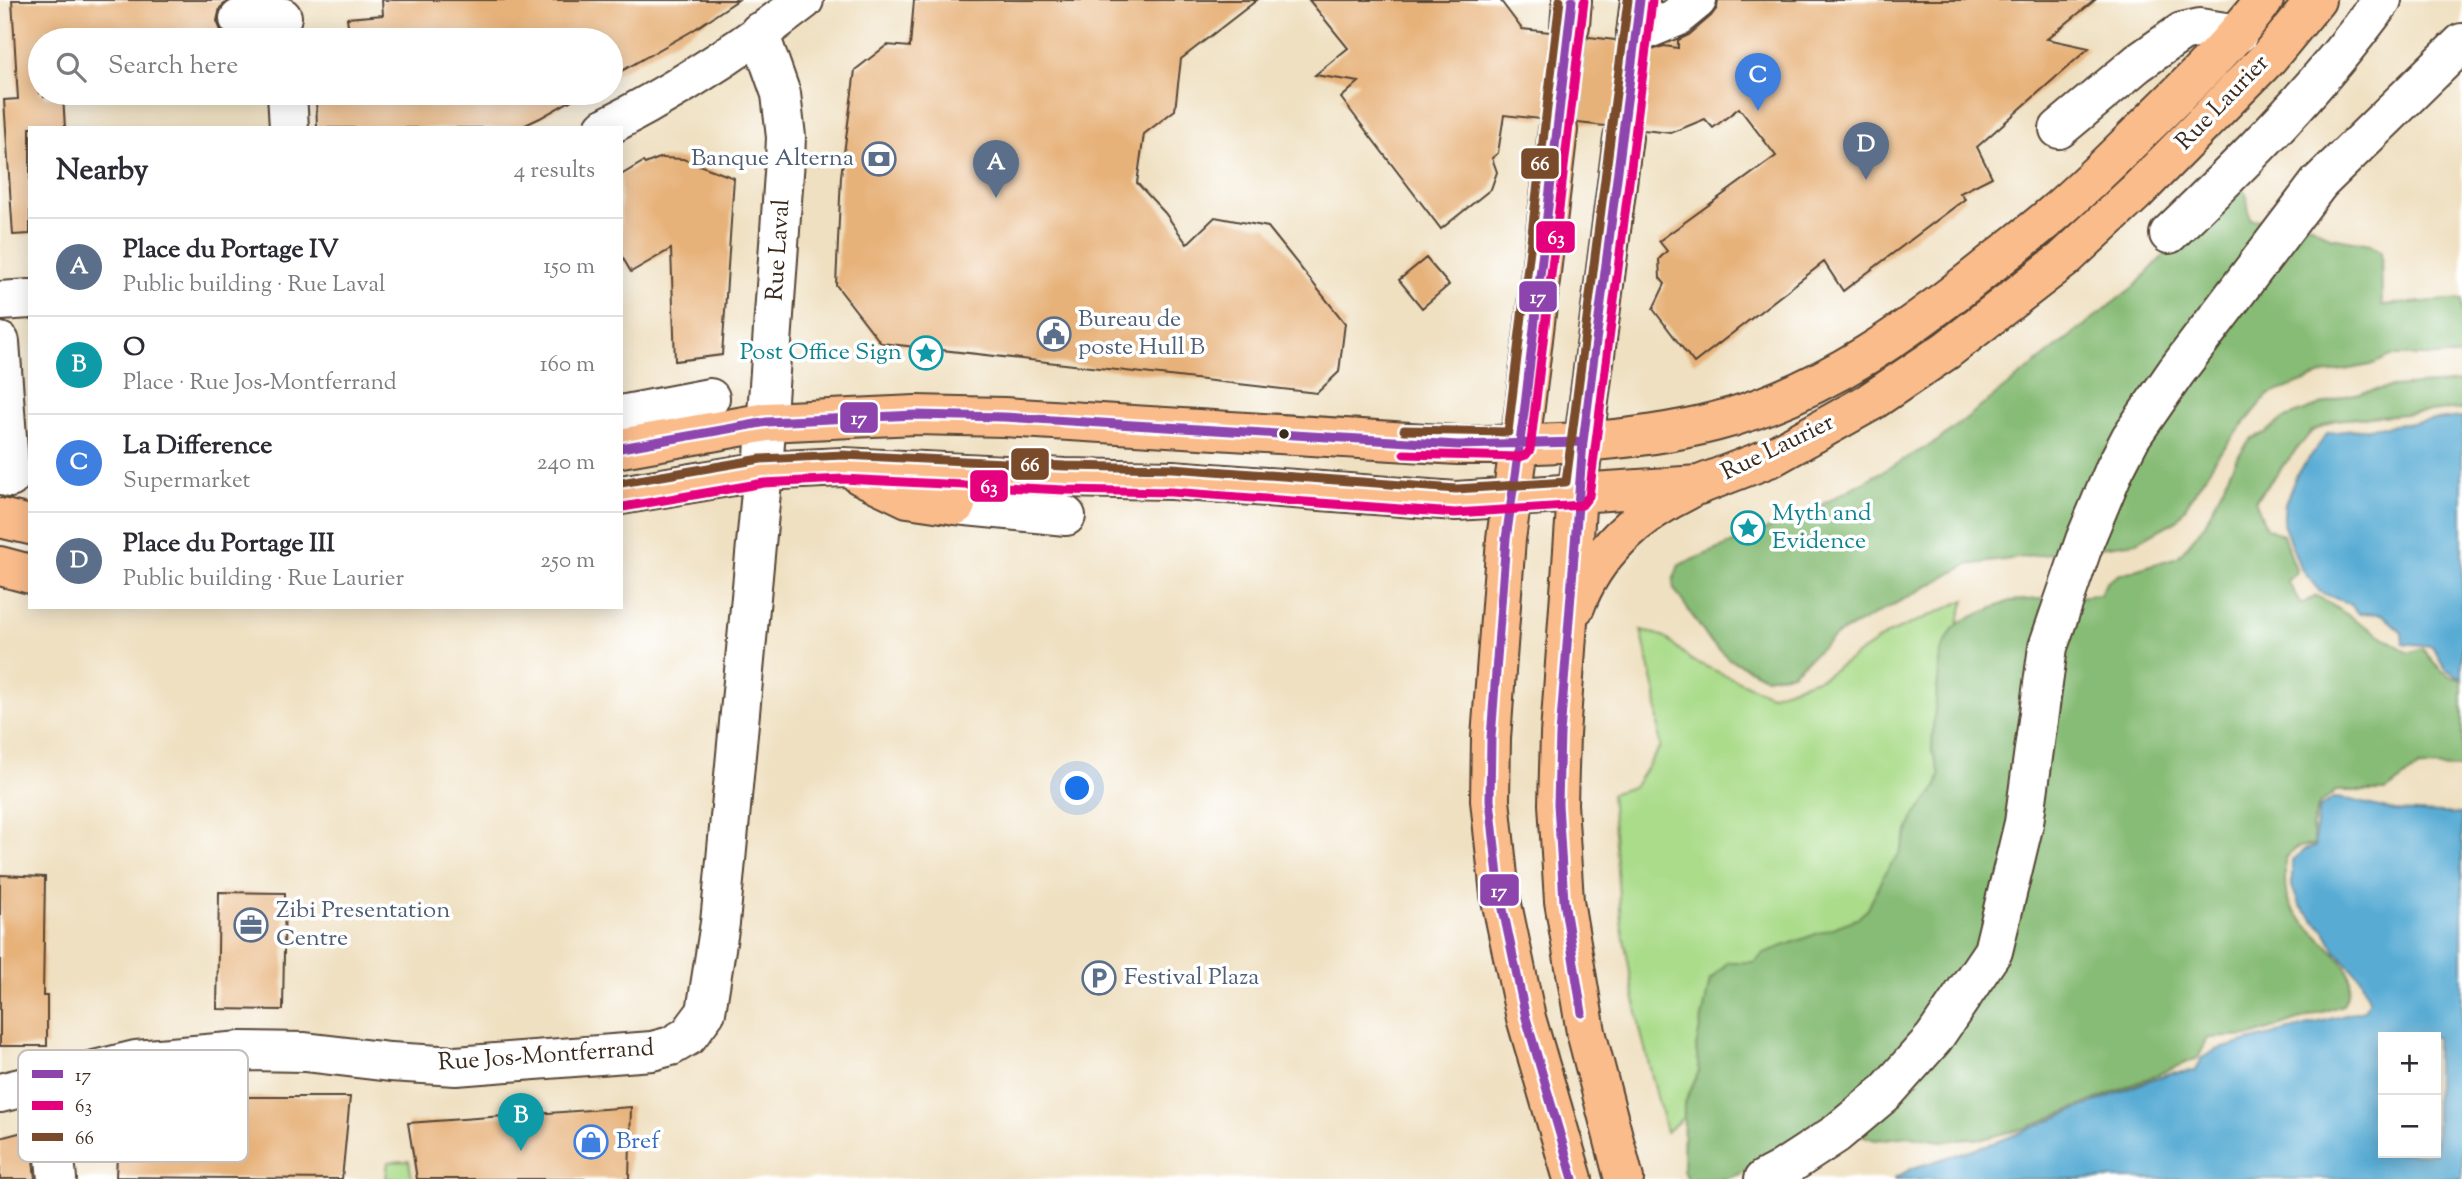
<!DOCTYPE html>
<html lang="en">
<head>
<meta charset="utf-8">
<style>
	body { margin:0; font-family:"Sorts Mill Goudy",serif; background:#f7f7f7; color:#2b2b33 }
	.controls { position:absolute; right:21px; bottom:21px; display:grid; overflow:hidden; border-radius:0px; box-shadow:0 4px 18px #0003 }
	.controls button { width:63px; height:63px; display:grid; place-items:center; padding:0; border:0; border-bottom:2px solid #e1e1e2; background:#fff; color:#2b2b33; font:35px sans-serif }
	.you { position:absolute; left:1078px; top:789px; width:24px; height:24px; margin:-18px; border:5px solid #fff; border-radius:50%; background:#1a73e8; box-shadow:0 0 0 10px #1a73e833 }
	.badge { display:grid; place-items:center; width:46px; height:46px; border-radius:50%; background:#d93025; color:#fff; font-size:23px; font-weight:700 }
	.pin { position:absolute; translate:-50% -58px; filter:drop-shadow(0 2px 4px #0008) }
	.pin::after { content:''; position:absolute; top:37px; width:24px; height:21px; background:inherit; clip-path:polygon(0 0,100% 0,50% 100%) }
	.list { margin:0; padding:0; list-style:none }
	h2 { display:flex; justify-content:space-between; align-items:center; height:91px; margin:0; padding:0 28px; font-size:30px }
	h2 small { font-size:23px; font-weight:400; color:#7c7c81 }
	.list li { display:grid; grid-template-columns:46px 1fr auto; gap:21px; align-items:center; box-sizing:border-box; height:98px; padding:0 28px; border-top:2px solid #e1e1e2 }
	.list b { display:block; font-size:26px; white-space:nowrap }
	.list p { margin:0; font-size:23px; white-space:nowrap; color:#7c7c81 }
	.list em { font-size:23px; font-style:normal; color:#7c7c81 }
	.icon { flex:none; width:38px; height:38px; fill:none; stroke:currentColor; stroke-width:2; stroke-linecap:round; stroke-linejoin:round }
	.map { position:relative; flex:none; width:2462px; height:1179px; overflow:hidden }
	.search { position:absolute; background:#fff; box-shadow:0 4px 18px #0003; left:28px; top:28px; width:595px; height:77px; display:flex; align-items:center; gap:18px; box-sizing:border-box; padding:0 24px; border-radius:38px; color:#7c7c81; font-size:26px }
	.panel { position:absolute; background:#fff; box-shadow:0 4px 18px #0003; left:28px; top:126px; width:595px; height:483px; border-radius:0px }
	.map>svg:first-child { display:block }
	.green { fill:#aadc8a; stroke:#728354; stroke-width:2 }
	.forest { fill:#87bc76; stroke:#61734a; stroke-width:2 }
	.water { fill:#59acd4; stroke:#4a6b79; stroke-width:2; fill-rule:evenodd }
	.building { fill:#e7b27a }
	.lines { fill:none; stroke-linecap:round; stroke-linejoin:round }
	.major-tunnel { stroke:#cbbca0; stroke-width:38; stroke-dasharray:38 19; stroke-linecap:butt }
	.minor-casing { stroke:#564536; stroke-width:42 }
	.major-casing { stroke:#564536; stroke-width:42 }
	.minor { stroke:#fff; stroke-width:38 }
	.major { stroke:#fabc8b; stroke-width:38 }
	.bus-1-casing { stroke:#fff; stroke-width:14 }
	.bus-2-casing { stroke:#fff; stroke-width:14 }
	.bus-3-casing { stroke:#fff; stroke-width:14 }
	.bus-1 { stroke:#8e44ad; stroke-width:9 }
	.bus-2 { stroke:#e5007d; stroke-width:9 }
	.bus-3 { stroke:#7a4b2a; stroke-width:9 }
	.bus-dot { fill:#3b2a1e; stroke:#fff; stroke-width:2.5 }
	.labels { text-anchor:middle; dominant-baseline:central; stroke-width:7; stroke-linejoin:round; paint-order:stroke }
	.street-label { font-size:24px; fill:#3b2a1e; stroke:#fff }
	.service-label { font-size:24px; fill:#4e5e75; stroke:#fff; text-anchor:start }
	.culture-label { font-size:24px; fill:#0d838f; stroke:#fff; text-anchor:end }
	.shop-label { font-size:24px; fill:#366cbe; stroke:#fff; text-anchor:start }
	.key { fill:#fff; stroke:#c4bfbc; stroke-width:2 }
	.key-label { font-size:19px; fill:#3b2a1e }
	.line-badge { stroke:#fff; stroke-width:2.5 }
	.badge-label { font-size:19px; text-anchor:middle; font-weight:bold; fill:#fff }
</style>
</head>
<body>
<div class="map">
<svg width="2462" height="1179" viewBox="0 0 2462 1179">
	<rect width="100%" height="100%" fill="#fff"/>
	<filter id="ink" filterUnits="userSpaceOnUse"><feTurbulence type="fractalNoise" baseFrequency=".0143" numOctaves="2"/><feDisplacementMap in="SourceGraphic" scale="14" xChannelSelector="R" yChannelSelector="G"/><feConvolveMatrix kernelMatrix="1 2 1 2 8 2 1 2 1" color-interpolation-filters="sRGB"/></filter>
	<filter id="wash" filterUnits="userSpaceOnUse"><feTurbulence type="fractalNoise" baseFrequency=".00686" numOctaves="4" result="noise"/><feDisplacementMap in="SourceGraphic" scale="28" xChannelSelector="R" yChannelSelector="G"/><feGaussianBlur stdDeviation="1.57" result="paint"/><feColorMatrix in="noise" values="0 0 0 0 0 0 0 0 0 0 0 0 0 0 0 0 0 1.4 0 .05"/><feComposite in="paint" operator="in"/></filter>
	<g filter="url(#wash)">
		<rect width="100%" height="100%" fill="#efe0c1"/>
		<path class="green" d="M 1965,600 L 1941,678 L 1946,794 L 1873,917 L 1702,1102 L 1666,1132 L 1640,1029 L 1621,921 L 1611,794 L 1635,786 L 1660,747 L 1656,695 L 1641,630 L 1665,637 L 1691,660 L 1770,695 L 1823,677 L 1888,634 Z
			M 409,1161 L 412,1179 L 386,1179 L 388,1162 Z"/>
		<path class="forest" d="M 2238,183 L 2246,193 L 2250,219 L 2308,224 L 2331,237 L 2370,244 L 2381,251 L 2382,305 L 2462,299 L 2462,356 L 2391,356 L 2371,365 L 2327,373 L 2268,395 L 2219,454 L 2177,520 L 2137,542 L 1967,565 L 1835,636 L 1792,673 L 1765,677 L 1729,659 L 1709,640 L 1674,589 L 1673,581 L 1679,565 L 1805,514 L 1936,442 L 2137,284 L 2227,188 Z
			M 2462,382 L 2462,409 L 2335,420 L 2311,432 L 2255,500 L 2266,528 L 2283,535 L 2297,572 L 2287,581 L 2301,604 L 2317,596 L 2409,653 L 2422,648 C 2432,660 2445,679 2462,679 L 2462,768 L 2419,767 L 2386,791 L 2336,791 L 2319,804 L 2312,827 L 2315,846 C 2300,845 2294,847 2285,858 C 2285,870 2284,885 2287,897 C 2294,925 2354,956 2350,984 C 2350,991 2346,999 2343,1005 L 2251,1036 L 2208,1038 L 2198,1058 L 2026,1128 L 1986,1138 L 1941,1141 L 1909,1136 L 1875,1140 L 1829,1123 L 1771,1152 L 1742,1173 L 1726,1179 L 1688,1179 L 1683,1171 L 1684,1105 L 1699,1071 L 1696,1047 L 1710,980 L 1728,962 L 1754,962 L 1764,953 L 1857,919 L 1868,909 L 1884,874 L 1899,854 L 1914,817 L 1937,787 L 1940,775 L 1932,751 L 1933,727 L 1941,652 L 1953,629 L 1962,621 L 2010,601 L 2100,595 L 2106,583 L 2118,575 L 2178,557 L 2205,524 L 2237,457 L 2252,438 L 2265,433 L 2283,419 L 2345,396 L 2391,387 Z"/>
		<path class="water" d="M 2462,417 L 2462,677 L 2458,677 L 2445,668 L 2432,646 L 2403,643 L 2402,632 L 2382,614 L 2358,613 L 2349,604 L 2320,592 L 2300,567 L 2283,524 L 2285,504 L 2296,476 L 2328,433 Z
			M 2333,798 L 2351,800 L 2395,811 L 2462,814 L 2462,1179 L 1893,1179 L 1913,1168 L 2002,1140 L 2150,1080 L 2171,1073 L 2196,1071 L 2202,1058 L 2216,1050 L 2364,1010 L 2369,1000 L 2361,979 L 2336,951 L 2325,931 L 2299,905 L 2292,886 L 2292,860 L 2304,850 L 2316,847 L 2315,829 L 2320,807 ZM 2383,1037 L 2436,1037 L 2436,1153 L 2383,1153 Z"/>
		<g id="blocks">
			<path class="building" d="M 12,0 L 229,0 L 220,8 L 217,21 L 221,31 L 228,38 L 237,40 L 40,40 L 40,93 L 44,93 L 44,97 L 63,96 L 65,128 L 30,128 L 30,234 L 13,235 L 4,100 L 18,99 Z
				M 382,0 L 738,0 L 692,31 L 611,77 L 611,40 L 350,40 L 347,18 L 383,15 Z
				M 914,0 L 1257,0 L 1181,59 L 1175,110 L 1144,134 L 1137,183 L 1165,213 L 1187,244 L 1215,217 L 1268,227 L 1345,323 L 1339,372 L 1317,393 L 881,343 L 836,285 L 841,176 L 855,70 L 887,45 L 910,47 Z
				M 1309,0 L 1500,0 L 1522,29 L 1550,32 L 1558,44 L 1569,48 L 1579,46 L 1589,37 L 1615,40 L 1622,51 L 1634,56 L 1664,46 L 1678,48 L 1678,40 L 1689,35 L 1711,16 L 1717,8 L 1718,0 L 2095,0 L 2047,39 L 2089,48 L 1977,147 L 1992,177 L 1960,193 L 1965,199 L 1843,291 L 1824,262 L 1694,363 L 1653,309 L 1665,284 L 1660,278 L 1659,259 L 1667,251 L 1659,241 L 1776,156 L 1739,108 L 1713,128 L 1705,119 L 1671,133 L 1643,130 L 1637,120 L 1625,115 L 1614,117 L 1605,126 L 1578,123 L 1572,113 L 1560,108 L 1549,110 L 1540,119 L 1504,115 L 1498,153 L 1492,158 L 1497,172 L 1491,189 L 1441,229 L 1341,98 L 1359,82 L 1315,75 L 1348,48 Z
				M 316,93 L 584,93 L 540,118 L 519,128 L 317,128 Z
				M 662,157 L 663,158 L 683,159 L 734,178 L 722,355 L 675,361 L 671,249 L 631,272 L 621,255 L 621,175 L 643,162 L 645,164 Z
				M 1426,258 L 1449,285 L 1422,308 L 1399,280 Z
				M 0,875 L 45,877 L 43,996 L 47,996 L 47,1046 L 0,1046 Z
				M 219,892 L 285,893 L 283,1010 L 217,1009 Z
				M 170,1097 L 350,1097 L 342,1179 L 116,1177 L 117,1155 L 97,1155 L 98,1117 L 156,1117 L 156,1105 L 170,1106 Z
				M 631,1107 L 629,1179 L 417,1179 L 408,1123 Z
				M 30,1130 L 35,1179 L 0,1179 L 0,1138 Z"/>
		</g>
	</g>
	<g filter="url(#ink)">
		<use href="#blocks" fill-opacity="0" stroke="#564536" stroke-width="2"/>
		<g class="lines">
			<path class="major-tunnel" d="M 1558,130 L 1570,26
				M 1623,137 L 1636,34"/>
			<defs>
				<path id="minor" d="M 239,19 L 282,17
					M 1636,34 L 1675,18 L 1697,0
					M 287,93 L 289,128
					M 604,128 C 674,92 742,49 804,0
					M 2059,129 L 2138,63 L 2182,32 L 2200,28 L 2238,34
					M 2169,234 C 2245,161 2320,86 2382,0
					M 0,301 L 30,299
					M 0,342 L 10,478
					M 621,415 L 710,398
					M 956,505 L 1066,516
					M 43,1083 L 50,1107 L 57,1179
					M 0,1093 L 136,1060 L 241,1051 L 305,1052 L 390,1062 L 456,1066 L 652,1051 L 671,1046 L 688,1036 L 706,1012 L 720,923 L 763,471 L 785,159 L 786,137 L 781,94 L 759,32
					M 1764,1179 L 1781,1170 L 1836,1134 L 1885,1093 L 1934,1038 L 1993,951 L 2024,823 L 2048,647 L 2085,540 L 2115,468 L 2131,437 L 2176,372 L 2319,183 L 2462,43"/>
				<path id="major" d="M 1570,26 L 1572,0
					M 1636,34 L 1640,0
					M 1558,130 L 1525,406 L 1506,539 L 1491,738 L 1490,800 L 1500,895 L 1526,1018 L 1573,1179
					M 1623,137 L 1577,494 L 1560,734 L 1558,804 L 1564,901 L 1586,1032 L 1624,1179
					M 621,448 L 767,422 L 915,415 L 1004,417 L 1458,445 C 1549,445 1644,443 1732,417 C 1830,387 1908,331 1986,268 C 2008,250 2031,233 2052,215 C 2086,186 2117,155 2148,124 C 2189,84 2230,45 2264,0
					M 860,475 L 908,498 L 956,505
					M 621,495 L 763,471 L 842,467 L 1065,478 L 1172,480 L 1456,501 L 1699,485 L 1772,457 L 1870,402 L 1947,350 L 2063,260 L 2135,193 L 2269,57 L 2316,0
					M 0,518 L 30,525
					M 0,566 L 30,574
					M 1575,607 C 1594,554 1638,514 1688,490"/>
			</defs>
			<use href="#minor" class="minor-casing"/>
			<use href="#major" class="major-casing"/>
			<use href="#minor" class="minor"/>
			<use href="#major" class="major"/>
			<defs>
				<path id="bus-1" d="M 1572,0 L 1525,406 L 1506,539 L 1491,738 L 1490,800 L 1500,895 L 1526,1018 L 1573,1179
					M 621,448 L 767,422 L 915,415 L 1004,417 L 1458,445 L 1579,442
					M 1582,1013 L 1564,901 L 1558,804 L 1560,734 L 1583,442 L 1640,0"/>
				<path id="bus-2" d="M 1404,454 L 1520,457 L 1526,455 L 1530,450 L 1584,1
					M 623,507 L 764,483 L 842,479 L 1064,490 L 1171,492 L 1455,513 L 1582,505 L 1589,496 L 1652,2"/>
				<path id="bus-3" d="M 1404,430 L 1508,432 L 1560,0
					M 621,483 L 761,459 L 843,455 L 1065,466 L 1173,468 L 1456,489 L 1566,482 L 1628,0"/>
			</defs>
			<use href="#bus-1" class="bus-1-casing"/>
			<use href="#bus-2" class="bus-2-casing"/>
			<use href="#bus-3" class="bus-3-casing"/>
			<use href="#bus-1" class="bus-1"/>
			<use href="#bus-2" class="bus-2"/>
			<use href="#bus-3" class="bus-3"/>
		</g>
	</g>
	<defs>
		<symbol id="bank-ring" viewBox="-11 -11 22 22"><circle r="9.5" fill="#fff" stroke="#5c6f8a" stroke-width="1.5"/><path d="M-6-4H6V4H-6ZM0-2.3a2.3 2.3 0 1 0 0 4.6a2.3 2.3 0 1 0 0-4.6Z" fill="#5c6f8a"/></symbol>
		<symbol id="civic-ring" viewBox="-11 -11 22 22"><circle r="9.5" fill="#fff" stroke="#5c6f8a" stroke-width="1.5"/><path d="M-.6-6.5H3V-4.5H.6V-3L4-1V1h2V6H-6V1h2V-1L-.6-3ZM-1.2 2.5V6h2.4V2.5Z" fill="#5c6f8a"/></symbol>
		<symbol id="sight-ring" viewBox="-11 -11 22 22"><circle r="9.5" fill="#fff" stroke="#0f9aa8" stroke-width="1.5"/><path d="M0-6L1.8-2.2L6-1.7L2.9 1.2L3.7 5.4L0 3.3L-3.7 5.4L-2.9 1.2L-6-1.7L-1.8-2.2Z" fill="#0f9aa8"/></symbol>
		<symbol id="office-ring" viewBox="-11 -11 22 22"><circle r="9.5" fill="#fff" stroke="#5c6f8a" stroke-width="1.5"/><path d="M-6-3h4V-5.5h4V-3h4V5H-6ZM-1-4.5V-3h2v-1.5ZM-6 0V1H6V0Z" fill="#5c6f8a"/></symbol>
		<symbol id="parking-ring" viewBox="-11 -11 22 22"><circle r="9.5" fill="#fff" stroke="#5c6f8a" stroke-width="1.5"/><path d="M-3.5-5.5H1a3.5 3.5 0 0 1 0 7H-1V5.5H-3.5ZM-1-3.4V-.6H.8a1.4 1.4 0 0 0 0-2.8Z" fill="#5c6f8a"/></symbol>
		<symbol id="shop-ring" viewBox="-11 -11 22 22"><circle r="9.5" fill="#fff" stroke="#3f7fe0" stroke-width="1.5"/><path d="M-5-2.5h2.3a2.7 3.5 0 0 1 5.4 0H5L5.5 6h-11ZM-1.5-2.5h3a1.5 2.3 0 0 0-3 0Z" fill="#3f7fe0"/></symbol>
	</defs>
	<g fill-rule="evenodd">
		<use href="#bank-ring" x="860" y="140" width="38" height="38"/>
		<use href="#civic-ring" x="1035" y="315" width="38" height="38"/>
		<use href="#sight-ring" x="907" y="334" width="38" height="38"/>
		<use href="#sight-ring" x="1729" y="509" width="38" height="38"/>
		<use href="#office-ring" x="232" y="906" width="38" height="38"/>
		<use href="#parking-ring" x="1080" y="959" width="38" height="38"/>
		<use href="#shop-ring" x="572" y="1123" width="38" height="38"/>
	</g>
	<circle class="bus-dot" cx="1284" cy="434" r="6"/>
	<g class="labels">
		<g class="street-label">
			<text transform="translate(2223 103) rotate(-46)">Rue Laurier</text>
			<text transform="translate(779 250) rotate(-86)">Rue Laval</text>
			<text transform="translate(1778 448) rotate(-26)">Rue Laurier</text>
			<text transform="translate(546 1056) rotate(-4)">Rue Jos-Montferrand</text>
		</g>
		<g class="service-label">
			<text x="854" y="159" text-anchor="end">Banque Alterna</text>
			<text x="1078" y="320">Bureau de<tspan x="1078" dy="28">poste Hull B</tspan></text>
			<text x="276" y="911">Zibi Presentation<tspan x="276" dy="28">Centre</tspan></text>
			<text x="1124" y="978">Festival Plaza</text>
		</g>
		<g class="culture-label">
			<text x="902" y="353">Post Office Sign</text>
			<text x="1772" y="514" text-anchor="start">Myth and<tspan x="1772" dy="28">Evidence</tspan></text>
		</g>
		<g class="shop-label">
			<text x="616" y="1142">Bref</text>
		</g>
	</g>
	<rect x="18" y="1050" width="230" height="112" rx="10" class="key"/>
	<rect x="32" y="1070" width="31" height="8" fill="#8e44ad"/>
	<rect x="32" y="1101" width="31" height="9" fill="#e5007d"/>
	<rect x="32" y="1133" width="31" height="8" fill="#7a4b2a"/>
	<g class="key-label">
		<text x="75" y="1081">17</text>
		<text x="75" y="1112">63</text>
		<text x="75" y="1144">66</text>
	</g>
	<g class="line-badge">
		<rect x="1520" y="147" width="40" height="33" rx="7" fill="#7a4b2a"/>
		<rect x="1535" y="220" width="41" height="34" rx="7" fill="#e5007d"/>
		<rect x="1518" y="280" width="40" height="33" rx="7" fill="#8e44ad"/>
		<rect x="839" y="401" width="40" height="33" rx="7" fill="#8e44ad"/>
		<rect x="1010" y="447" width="40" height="34" rx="7" fill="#7a4b2a"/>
		<rect x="969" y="469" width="40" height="34" rx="7" fill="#e5007d"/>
		<rect x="1479" y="873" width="41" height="34" rx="7" fill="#8e44ad"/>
	</g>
	<g class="badge-label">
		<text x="1540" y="170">66</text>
		<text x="1556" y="244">63</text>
		<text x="1538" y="303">17</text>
		<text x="859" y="424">17</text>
		<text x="1030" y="471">66</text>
		<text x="989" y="493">63</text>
		<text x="1499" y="897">17</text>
	</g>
</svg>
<div class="controls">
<button>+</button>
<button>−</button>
</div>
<div class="you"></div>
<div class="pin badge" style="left:996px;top:198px;background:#5c6f8a">A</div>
<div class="pin badge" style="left:521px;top:1151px;background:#0f9aa8">B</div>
<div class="pin badge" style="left:1758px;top:111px;background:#3f7fe0">C</div>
<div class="pin badge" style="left:1866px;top:180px;background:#5c6f8a">D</div>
<div class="search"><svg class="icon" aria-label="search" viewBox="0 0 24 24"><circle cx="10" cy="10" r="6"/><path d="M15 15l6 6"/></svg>Search here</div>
<section class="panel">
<h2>Nearby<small>4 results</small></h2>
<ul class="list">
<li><span class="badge" style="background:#5c6f8a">A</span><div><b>Place du Portage IV</b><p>Public building · Rue Laval</p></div><em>150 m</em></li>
<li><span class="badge" style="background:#0f9aa8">B</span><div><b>O</b><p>Place · Rue Jos-Montferrand</p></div><em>160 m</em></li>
<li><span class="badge" style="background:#3f7fe0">C</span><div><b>La Difference</b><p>Supermarket</p></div><em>240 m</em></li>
<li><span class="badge" style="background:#5c6f8a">D</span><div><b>Place du Portage III</b><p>Public building · Rue Laurier</p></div><em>250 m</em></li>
</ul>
</section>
</div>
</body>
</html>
